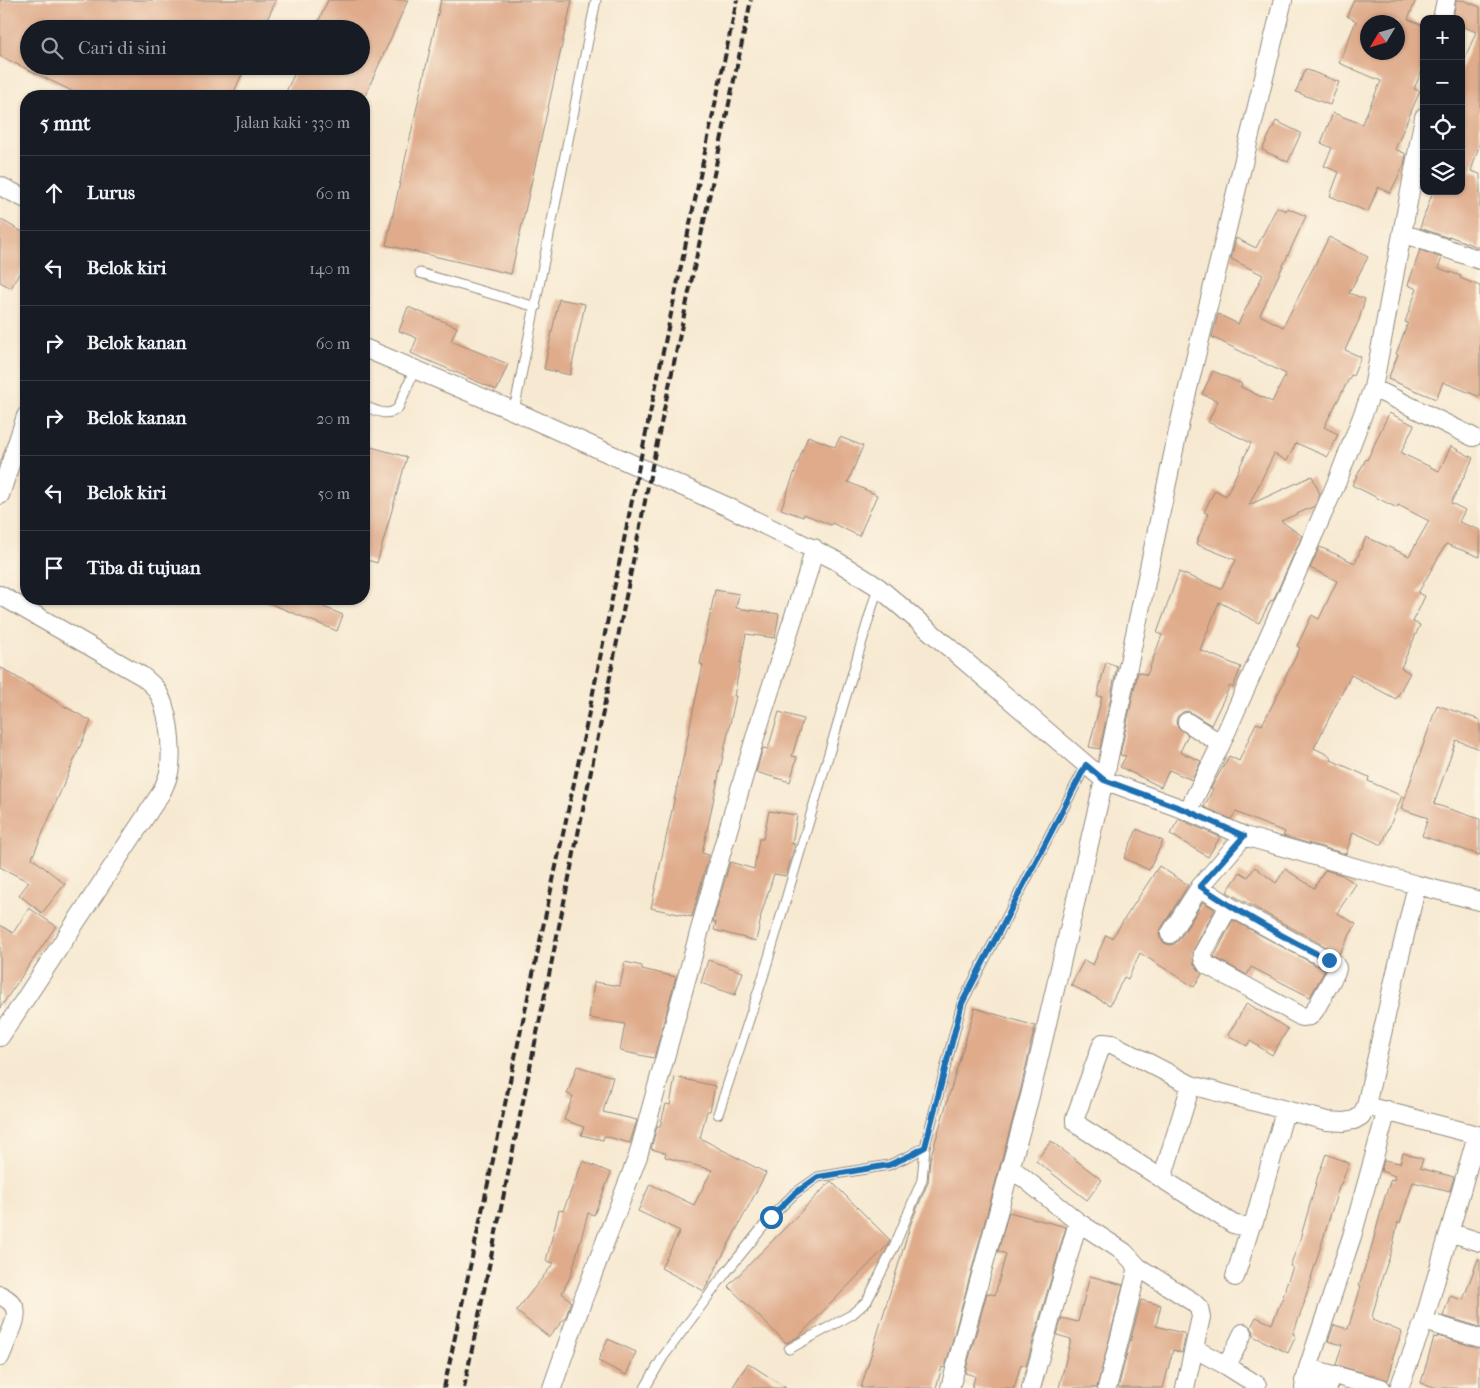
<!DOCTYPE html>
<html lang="id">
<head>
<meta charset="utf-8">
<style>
	body { margin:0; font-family:"IM FELL French Canon",serif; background:#242831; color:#f1f3f6 }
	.controls { position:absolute; right:15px; top:15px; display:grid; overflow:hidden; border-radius:10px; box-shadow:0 1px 4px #0004 }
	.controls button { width:45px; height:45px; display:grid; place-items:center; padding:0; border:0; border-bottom:1px solid #363941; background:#171b24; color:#f1f3f6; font:25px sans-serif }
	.compass { position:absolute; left:1360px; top:15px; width:45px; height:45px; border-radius:50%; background:#171b24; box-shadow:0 1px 4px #0004; rotate:232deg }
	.stop { position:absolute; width:15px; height:15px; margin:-11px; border:4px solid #1f6fb2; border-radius:50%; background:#fff }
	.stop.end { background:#1f6fb2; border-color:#fff; box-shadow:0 1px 5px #0008 }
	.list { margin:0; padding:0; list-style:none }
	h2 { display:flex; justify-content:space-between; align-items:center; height:65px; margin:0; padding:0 20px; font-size:21px }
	h2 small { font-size:16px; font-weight:400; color:#9ea1a6 }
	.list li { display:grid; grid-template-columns:32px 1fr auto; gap:15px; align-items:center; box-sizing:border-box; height:75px; padding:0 20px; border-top:1px solid #363941 }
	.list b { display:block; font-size:19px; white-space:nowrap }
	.list em { font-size:16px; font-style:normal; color:#9ea1a6 }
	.icon { flex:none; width:28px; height:28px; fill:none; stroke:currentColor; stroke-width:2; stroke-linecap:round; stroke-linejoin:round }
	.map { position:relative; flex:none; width:1480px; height:1388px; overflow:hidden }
	.search { position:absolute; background:#171b24; box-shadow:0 1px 4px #0004; left:20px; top:20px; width:350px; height:55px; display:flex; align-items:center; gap:12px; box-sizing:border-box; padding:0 18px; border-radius:28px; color:#9ea1a6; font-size:19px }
	.panel { position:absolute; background:#171b24; box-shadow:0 1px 4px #0004; left:20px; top:90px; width:350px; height:515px; border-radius:20px }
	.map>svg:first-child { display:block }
	.building { fill:#dfab8b; fill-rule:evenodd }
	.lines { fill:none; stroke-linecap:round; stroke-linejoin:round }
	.lane-casing { stroke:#918a7e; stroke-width:11 }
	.street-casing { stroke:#918a7e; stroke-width:20 }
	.lane { stroke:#fff; stroke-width:9 }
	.street { stroke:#fff; stroke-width:18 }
	.rail { stroke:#2b2b2b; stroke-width:4; stroke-dasharray:8 4; stroke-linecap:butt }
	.route { stroke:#1f6fb2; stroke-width:6 }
</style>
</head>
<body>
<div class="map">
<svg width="1480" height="1388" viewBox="0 0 1480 1388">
	<rect width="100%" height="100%" fill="#fcf5e5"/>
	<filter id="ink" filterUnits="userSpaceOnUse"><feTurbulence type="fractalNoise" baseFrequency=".02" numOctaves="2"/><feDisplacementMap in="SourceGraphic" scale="10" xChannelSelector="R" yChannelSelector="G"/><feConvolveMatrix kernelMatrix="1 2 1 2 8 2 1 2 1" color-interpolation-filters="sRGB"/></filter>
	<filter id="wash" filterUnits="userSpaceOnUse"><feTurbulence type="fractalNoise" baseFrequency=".0096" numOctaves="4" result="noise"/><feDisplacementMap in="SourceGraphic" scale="20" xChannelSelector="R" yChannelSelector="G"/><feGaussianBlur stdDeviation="1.12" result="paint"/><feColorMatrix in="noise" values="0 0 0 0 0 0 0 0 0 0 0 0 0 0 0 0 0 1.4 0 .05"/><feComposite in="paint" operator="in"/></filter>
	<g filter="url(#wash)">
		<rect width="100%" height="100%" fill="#f7e9d1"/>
		<g id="blocks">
			<path class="building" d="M 0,0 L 276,0 L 263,29 L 29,29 L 29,66 L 246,66 L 232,96 L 88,96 L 75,90 L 74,92 L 0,56 Z
				M 328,0 L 408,0 L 364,98 L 364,96 L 284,96 L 298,66 L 361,66 L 361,29 L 315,29 Z
				M 441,0 L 572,0 L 511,274 L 386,245 Z
				M 1354,0 L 1416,0 L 1408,19 L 1424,26 L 1424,65 L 1414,89 L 1420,91 L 1395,149 L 1406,154 L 1404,165 L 1390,193 L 1378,187 L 1368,212 L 1330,196 L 1339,172 L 1324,166 L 1332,148 L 1321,143 L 1333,113 L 1362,124 L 1381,81 L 1339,63 L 1356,21 L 1347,16 ZM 1368,22 L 1398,22 L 1398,52 L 1368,52 Z
				M 1456,0 L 1463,0 L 1480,7 L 1480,143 L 1471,171 L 1480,174 L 1480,248 L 1449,236 L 1449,238 L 1420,228 L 1433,191 L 1461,191 L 1461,68 L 1476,32 L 1461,26 L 1461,19 L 1453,19 Z
				M 1305,69 L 1339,82 L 1330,105 L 1296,92 Z
				M 1276,121 L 1301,133 L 1288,162 L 1262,150 Z
				M 1277,207 L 1286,211 L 1287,208 L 1306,216 L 1260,315 L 1283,327 L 1329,237 L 1368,257 L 1349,293 L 1365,299 L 1359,320 L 1345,350 L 1361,357 L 1353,376 L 1351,375 L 1324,427 L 1338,434 L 1328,457 L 1296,443 L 1287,461 L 1274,454 L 1249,505 L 1312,476 L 1320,494 L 1315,506 L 1281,521 L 1302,536 L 1273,601 L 1271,600 L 1259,623 L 1219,602 L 1200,650 L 1241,667 L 1233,688 L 1230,686 L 1211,725 L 1188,711 L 1183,712 L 1178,716 L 1176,721 L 1177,726 L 1188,735 L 1180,752 L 1201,761 L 1192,780 L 1169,770 L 1161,787 L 1120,767 L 1126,756 L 1120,755 L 1138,672 L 1147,675 L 1162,635 L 1157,633 L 1179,572 L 1221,589 L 1236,560 L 1196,544 L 1208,514 L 1204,512 L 1215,490 L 1226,496 L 1251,443 L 1208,422 L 1218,401 L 1202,394 L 1213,371 L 1242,384 L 1241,387 L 1272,402 L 1286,374 L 1212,337 L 1218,314 L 1238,324 L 1263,275 L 1231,259 L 1236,238 L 1256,248 Z
				M 0,219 L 26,234 L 26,261 L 11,288 L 0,282 Z
				M 1420,250 L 1442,258 L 1438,268 L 1461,276 L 1460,278 L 1480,286 L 1480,397 L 1443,382 L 1436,399 L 1388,379 L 1398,355 L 1396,354 L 1408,323 L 1405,322 L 1417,289 L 1408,285 Z
				M 559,299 L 585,304 L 570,375 L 544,369 Z
				M 408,307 L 457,327 L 451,341 L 508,364 L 497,390 L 411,353 L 417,338 L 399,331 Z
				M 1389,413 L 1414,425 L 1401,453 L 1439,471 L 1451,446 L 1473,458 L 1451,503 L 1465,510 L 1459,522 L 1480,530 L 1480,557 L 1446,544 L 1418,593 L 1425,596 L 1413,622 L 1420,625 L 1401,668 L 1410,673 L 1396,699 L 1351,675 L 1314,748 L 1332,757 L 1331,760 L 1369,777 L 1368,781 L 1402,796 L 1382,845 L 1353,832 L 1346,854 L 1283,836 L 1285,832 L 1254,820 L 1236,812 L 1231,819 L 1204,807 L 1213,789 L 1211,788 L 1229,756 L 1239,761 L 1256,723 L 1262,725 L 1285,680 L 1284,680 L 1300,648 L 1297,646 L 1312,615 L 1319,619 L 1337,581 L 1310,568 L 1320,547 L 1355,563 L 1366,537 L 1409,556 L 1429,521 L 1398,505 L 1397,508 L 1352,485 L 1366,459 L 1367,460 Z
				M 808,436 L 835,447 L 840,437 L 863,446 L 848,482 L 877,495 L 859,536 L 832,523 L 831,525 L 804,514 L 803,517 L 781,509 Z
				M 364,445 L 407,457 L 377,563 L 364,559 Z
				M 715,590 L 739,594 L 736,608 L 779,614 L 775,638 L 746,634 L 734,696 L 736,696 L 702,853 L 709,855 L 692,917 L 651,908 L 703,665 L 700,664 Z
				M 259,599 L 305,599 L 343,615 L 337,631 Z
				M 1106,662 L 1117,666 L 1100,749 L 1089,747 L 1102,697 L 1097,696 Z
				M 0,667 L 64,706 L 91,721 L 32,858 L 65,884 L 42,913 L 19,895 L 29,882 L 0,867 Z
				M 1437,705 L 1480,720 L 1480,749 L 1456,740 L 1434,804 L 1480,819 L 1480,855 L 1422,836 L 1428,818 L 1401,809 Z
				M 779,712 L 803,719 L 792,756 L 797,757 L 790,782 L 756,772 L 763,748 L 768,749 Z
				M 769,811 L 797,815 L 792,844 L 795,844 L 793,852 L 786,876 L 774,874 L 760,918 L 761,918 L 756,941 L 714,930 L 716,922 L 713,922 L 730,862 L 754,869 L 759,839 L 763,839 Z
				M 1179,819 L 1220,837 L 1208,857 L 1170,834 Z
				M 1137,829 L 1163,841 L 1149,870 L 1124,858 Z
				M 1159,866 L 1188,885 L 1161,929 L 1159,934 L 1160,938 L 1164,943 L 1170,945 L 1174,944 L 1179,940 L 1203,902 L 1215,909 L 1193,951 L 1194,964 L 1202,974 L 1194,987 L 1140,953 L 1128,979 L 1124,977 L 1110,1005 L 1071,985 L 1084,960 L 1093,965 L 1106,935 L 1112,938 Z
				M 1255,867 L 1276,883 L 1285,869 L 1314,888 L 1325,870 L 1342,875 L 1356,884 L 1337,913 L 1356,924 L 1339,954 L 1227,892 L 1240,872 L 1248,877 Z
				M 29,908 L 56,926 L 0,1008 L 0,925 L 13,933 Z
				M 1233,920 L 1325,970 L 1310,997 L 1251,967 L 1247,975 L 1214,957 Z
				M 708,960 L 743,972 L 735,995 L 701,983 Z
				M 625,962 L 642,966 L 642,969 L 676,977 L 654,1058 L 620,1051 L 625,1024 L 589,1018 L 594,982 L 620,986 Z
				M 1247,1003 L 1288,1029 L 1272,1055 L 1250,1041 L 1247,1046 L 1228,1035 Z
				M 975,1008 L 1035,1026 L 1020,1093 L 945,1368 L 942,1367 L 936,1388 L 861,1388 L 911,1223 L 928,1182 L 930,1159 Z
				M 577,1066 L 613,1077 L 603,1112 L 637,1120 L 630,1143 L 604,1136 L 603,1140 L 581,1135 L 584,1127 L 564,1120 L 573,1096 L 567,1094 Z
				M 675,1077 L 715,1086 L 710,1111 L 707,1111 L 700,1138 L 766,1173 L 704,1291 L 661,1268 L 680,1231 L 638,1211 L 650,1184 L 694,1205 L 712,1170 L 665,1157 L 666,1153 L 651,1149 L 657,1126 L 660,1126 L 666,1104 L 670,1105 Z
				M 1051,1141 L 1102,1180 L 1087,1200 L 1036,1161 Z
				M 1403,1153 L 1423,1159 L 1420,1168 L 1454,1177 L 1450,1191 L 1413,1182 L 1400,1223 L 1398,1222 L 1391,1253 L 1383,1275 L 1372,1317 L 1374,1318 L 1373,1320 L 1402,1332 L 1392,1359 L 1394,1359 L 1388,1380 L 1336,1365 L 1342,1345 L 1328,1341 L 1334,1325 L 1348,1329 L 1361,1286 L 1359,1285 L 1371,1249 L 1384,1200 L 1391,1179 L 1394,1180 L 1395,1176 L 1381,1171 L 1384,1160 L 1400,1163 Z
				M 1326,1154 L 1349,1163 L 1341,1184 L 1340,1184 L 1315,1265 L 1311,1278 L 1312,1278 L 1304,1301 L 1305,1301 L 1293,1334 L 1296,1336 L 1288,1353 L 1253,1336 L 1254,1332 L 1251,1327 L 1256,1317 L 1272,1324 L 1286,1289 L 1285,1288 L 1293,1267 L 1290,1266 L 1299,1243 L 1318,1176 Z
				M 583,1161 L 611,1173 L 594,1215 L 588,1213 L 571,1275 L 562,1293 L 571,1301 L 566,1317 L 549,1337 L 516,1311 L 554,1263 L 546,1261 L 559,1210 L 563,1211 Z
				M 831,1181 L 890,1240 L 887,1246 L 798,1337 L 786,1343 L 728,1286 Z
				M 1009,1212 L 1066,1227 L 1026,1366 L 1021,1364 L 1014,1388 L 972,1388 L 975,1376 L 965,1373 L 987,1293 L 995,1295 L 1006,1254 L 998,1251 Z
				M 1478,1259 L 1480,1260 L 1480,1327 L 1443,1316 L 1450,1296 L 1463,1300 Z
				M 1090,1276 L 1123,1285 L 1097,1388 L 1059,1388 L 1071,1339 L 1057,1335 L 1062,1318 L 1078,1322 Z
				M 1141,1300 L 1161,1305 L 1156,1326 L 1186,1334 L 1182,1353 L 1173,1350 L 1163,1388 L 1118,1388 Z
				M 1437,1336 L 1480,1348 L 1480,1388 L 1438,1388 L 1421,1383 L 1434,1337 L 1437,1338 Z
				M 608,1339 L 636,1352 L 626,1375 L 598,1361 Z
				M 748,1363 L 786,1388 L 732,1388 Z"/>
		</g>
	</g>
	<g filter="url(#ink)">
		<use href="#blocks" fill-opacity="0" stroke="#918a7e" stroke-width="1"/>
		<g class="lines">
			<defs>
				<path id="lane" d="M 420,273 L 536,307
					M 364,406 C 375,410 387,418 398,408 L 415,369
					M 514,411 L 596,0
					M 718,1114 L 763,977 L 878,587
					M 789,1349 L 851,1315 L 867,1301 L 895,1245 L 922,1180 L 925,1147
					M 645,1388 L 663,1357 L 724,1275 L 771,1217 L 794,1194 L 818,1177 L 889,1165 L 909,1156 L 925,1147 L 962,1003 L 1086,765"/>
				<path id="street" d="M 1442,19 L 1446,0
					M 0,186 L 26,199
					M 1402,233 L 1480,260
					M 364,348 L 514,411 L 726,506 L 835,560 L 878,587 L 904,609 L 1104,780 L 1188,811 L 1244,836 L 1417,885 L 1480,901
					M 1373,388 L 1473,437
					M 0,495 L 26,416
					M 0,595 L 142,676 C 147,680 152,684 156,689 C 169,708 172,745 170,767 C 169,776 165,785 161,793 L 0,1037
					M 1187,722 L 1221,744
					M 1188,811 L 1221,744 L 1336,484 L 1373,388 L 1424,117
					M 1200,887 L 1229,906 L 1294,942 L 1334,963 L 1337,968 L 1336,972 L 1315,1010 L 1310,1016 L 1302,1017 L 1207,965 C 1204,961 1202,958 1203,953 L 1229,906
					M 1170,934 L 1200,887 L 1244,836
					M 1366,1106 L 1392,989 L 1417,885
					M 1285,1111 L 1254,1222 C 1248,1229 1242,1226 1233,1224 L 1081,1127 L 1075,1122 L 1075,1118 L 1101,1047 L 1103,1043 L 1112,1044 L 1191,1085 L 1327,1121 L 1344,1122 L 1354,1120 L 1361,1116 L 1366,1106 L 1477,1135 L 1424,1321 L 1399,1388
					M 1010,1167 L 1078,1222
					M 1162,1179 L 1191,1085
					M 1449,1232 L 1480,1242
					M 1138,1267 L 1193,1302 L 1199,1308 L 1201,1317 L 1185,1388
					M 1235,1277 L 1251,1225
					M 0,1295 C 18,1304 19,1313 11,1331 C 7,1339 4,1348 0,1357
					M 1424,1321 L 1480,1338
					M 1195,1349 L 1227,1366 L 1257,1385
					M 1227,1366 L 1243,1333
					M 1308,1368 L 1381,1388
					M 1304,1381 L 1328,1388
					M 552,1388 L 582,1302 L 638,1156 L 716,871 L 757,731 L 809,569 L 814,548
					M 950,1388 L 1030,1096 L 1104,780 L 1181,417 L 1283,0
					M 1031,1388 L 1078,1222 L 1124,1252 L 1138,1267 L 1107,1388
					M 1304,1388 L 1308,1368 L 1352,1236 L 1387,1110"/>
			</defs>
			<use href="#lane" class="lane-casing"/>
			<use href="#street" class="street-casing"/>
			<use href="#lane" class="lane"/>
			<use href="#street" class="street"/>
			<path class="rail" d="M 444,1388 L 586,727 L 639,466 L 737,0
				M 464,1388 L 600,727 L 651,471 L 751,0"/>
		</g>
	</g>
	<g class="lines" filter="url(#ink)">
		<path class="route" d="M 771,1217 L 794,1194 L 818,1177 L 889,1165 L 909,1156 L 925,1147 L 962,1003 L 1086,765 L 1104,780 L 1188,811 L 1244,836 L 1200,886 C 1241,914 1285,938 1329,960"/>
	</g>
</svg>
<div class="controls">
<button>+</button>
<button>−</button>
<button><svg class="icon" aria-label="locate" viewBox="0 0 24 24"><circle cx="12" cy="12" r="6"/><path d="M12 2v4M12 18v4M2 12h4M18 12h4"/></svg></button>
<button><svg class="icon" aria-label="layers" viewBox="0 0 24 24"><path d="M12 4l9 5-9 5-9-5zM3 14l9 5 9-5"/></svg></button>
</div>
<svg class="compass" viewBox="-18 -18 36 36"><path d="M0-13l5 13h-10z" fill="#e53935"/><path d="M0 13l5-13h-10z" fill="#9ea1a6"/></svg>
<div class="stop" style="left:771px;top:1217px"></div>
<div class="stop end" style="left:1329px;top:960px"></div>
<div class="search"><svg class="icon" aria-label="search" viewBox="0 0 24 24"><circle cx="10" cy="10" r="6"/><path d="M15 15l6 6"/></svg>Cari di sini</div>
<section class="panel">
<h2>5 mnt<small>Jalan kaki · 330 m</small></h2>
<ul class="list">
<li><svg class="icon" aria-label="ahead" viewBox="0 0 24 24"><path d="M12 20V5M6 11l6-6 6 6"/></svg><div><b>Lurus</b></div><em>60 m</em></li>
<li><svg class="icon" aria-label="left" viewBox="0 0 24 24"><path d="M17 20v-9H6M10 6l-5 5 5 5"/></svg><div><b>Belok kiri</b></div><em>140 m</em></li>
<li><svg class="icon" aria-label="right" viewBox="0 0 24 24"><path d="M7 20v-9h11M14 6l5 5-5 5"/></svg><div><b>Belok kanan</b></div><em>60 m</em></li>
<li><svg class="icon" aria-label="right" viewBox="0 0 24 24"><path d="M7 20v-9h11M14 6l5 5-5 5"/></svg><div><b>Belok kanan</b></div><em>20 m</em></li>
<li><svg class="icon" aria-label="left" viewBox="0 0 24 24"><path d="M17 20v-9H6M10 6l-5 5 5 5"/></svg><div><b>Belok kiri</b></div><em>50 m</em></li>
<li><svg class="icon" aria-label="arrive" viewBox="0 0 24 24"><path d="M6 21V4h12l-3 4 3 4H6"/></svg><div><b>Tiba di tujuan</b></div></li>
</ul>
</section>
</div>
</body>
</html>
